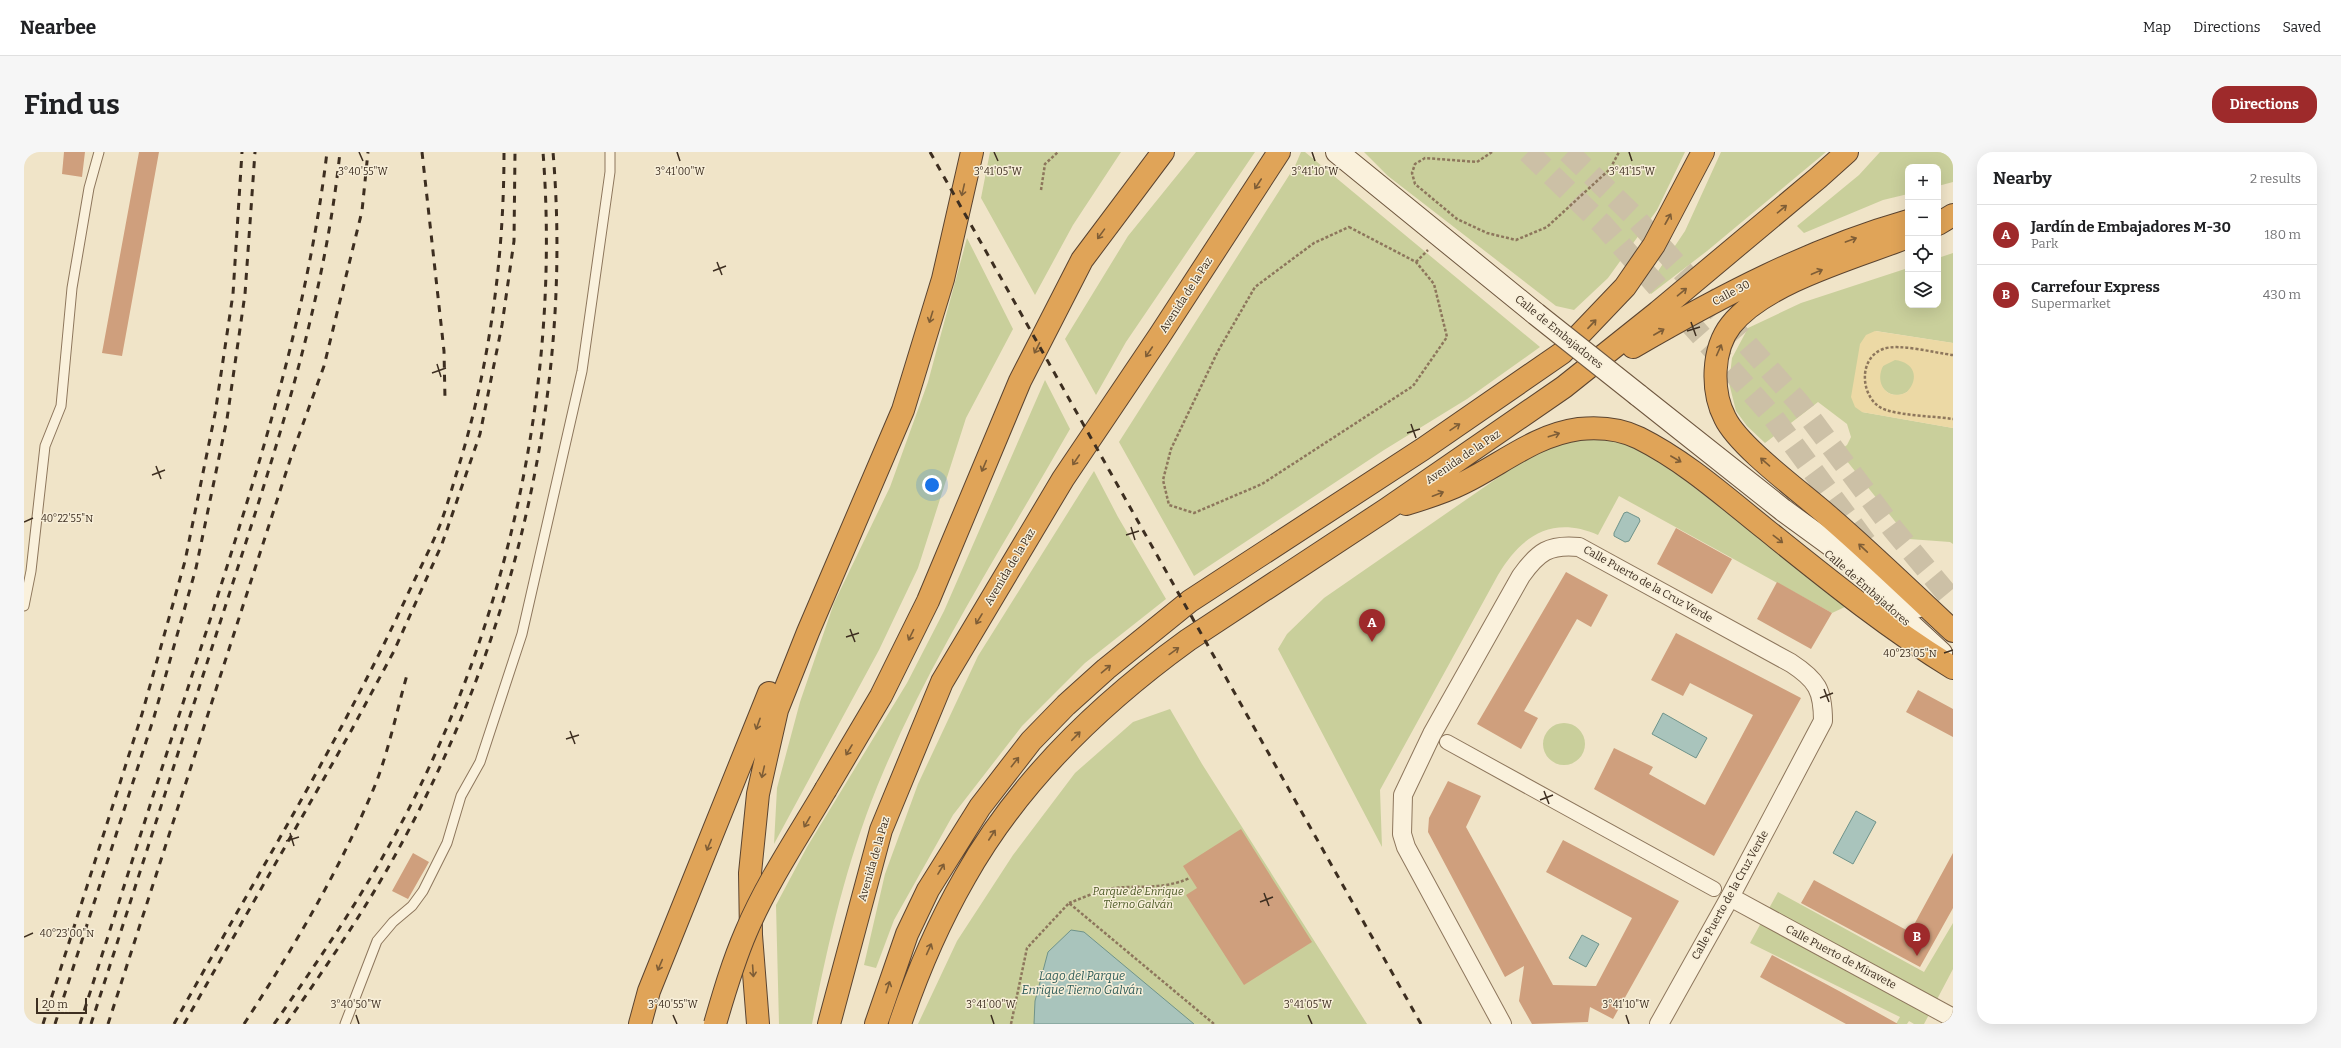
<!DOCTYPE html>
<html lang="en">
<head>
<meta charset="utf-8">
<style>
	body { margin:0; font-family:Bitter,serif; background:#f6f6f6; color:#202124 }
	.controls { position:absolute; right:12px; top:12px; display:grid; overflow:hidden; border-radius:8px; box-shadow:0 4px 16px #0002 }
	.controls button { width:36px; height:36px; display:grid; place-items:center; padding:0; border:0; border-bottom:1px solid #e0e0e0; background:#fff; color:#202124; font:20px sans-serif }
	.scale { position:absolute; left:12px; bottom:10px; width:51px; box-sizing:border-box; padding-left:4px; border:2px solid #3d2e20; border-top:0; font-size:11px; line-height:14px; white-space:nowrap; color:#3d2e20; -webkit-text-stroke:3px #f7eed8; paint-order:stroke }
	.you { position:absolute; left:908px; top:333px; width:14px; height:14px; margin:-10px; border:3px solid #fff; border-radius:50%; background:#1a73e8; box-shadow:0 0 0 6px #1a73e833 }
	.badge { display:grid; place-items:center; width:26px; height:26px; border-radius:50%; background:#9e2a2b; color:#fff; font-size:13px; font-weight:700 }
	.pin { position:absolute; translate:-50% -33px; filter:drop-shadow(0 1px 2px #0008) }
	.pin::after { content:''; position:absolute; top:21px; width:14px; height:12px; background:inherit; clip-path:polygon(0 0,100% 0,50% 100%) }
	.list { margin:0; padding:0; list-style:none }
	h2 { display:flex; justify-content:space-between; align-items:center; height:52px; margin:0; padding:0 16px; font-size:17px }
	h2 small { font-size:13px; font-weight:400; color:#757577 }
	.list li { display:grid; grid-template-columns:26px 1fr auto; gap:12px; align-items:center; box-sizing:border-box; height:60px; padding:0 16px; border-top:1px solid #e0e0e0 }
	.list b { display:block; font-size:15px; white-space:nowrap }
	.list p { margin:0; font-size:13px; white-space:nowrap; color:#757577 }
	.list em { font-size:13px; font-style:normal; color:#757577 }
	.icon { flex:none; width:22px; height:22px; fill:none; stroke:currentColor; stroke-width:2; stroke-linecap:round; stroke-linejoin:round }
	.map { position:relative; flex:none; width:1929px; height:872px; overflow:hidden; border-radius:16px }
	header { display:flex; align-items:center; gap:24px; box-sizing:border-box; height:56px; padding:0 20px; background:#fff; border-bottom:1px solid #e0e0e0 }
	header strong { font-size:19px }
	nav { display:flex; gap:22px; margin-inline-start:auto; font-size:14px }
	.intro { display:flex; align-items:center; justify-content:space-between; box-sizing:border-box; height:96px; padding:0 24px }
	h1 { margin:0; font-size:28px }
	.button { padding:10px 18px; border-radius:16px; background:#9e2a2b; color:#fff; font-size:14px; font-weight:700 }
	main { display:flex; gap:24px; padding:0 24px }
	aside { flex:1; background:#fff; border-radius:16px; box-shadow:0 4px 16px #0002 }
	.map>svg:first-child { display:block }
	.green { fill:#c9cf9b }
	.sand { fill:#ecd9a5; fill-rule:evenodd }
	.water { fill:#a9c4bc; stroke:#6f938a }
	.building { fill:#cf9f7d }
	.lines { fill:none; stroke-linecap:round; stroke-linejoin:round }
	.motorway-tunnel { stroke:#ccc0a6; stroke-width:22; stroke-dasharray:22 11; stroke-linecap:butt }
	.service-casing { stroke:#8d765c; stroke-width:11 }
	.pedestrian-casing { stroke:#8d765c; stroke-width:16 }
	.minor-casing { stroke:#8d765c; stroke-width:20 }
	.secondary-casing { stroke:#6f573f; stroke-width:24 }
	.motorway-casing { stroke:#5b4430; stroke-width:24 }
	.path { stroke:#8d765c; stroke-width:2.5; stroke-dasharray:3 2; stroke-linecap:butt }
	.service { stroke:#faf1dc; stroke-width:9 }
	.pedestrian { stroke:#faf1dc; stroke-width:14 }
	.minor { stroke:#faf1dc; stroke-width:18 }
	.secondary { stroke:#faf1dc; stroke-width:22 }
	.motorway { stroke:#e0a458; stroke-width:22 }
	.rail { stroke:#3d2e20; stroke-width:3; stroke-dasharray:7 7; stroke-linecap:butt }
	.secondary-bridge-casing { stroke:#6f573f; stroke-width:24; stroke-linecap:butt }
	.motorway-bridge-casing { stroke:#5b4430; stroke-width:24; stroke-linecap:butt }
	.secondary-bridge { stroke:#faf1dc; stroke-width:22 }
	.motorway-bridge { stroke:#e0a458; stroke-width:22 }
	.oneway { stroke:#7e5d36 }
	.ticks { fill:none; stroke:#3d2e20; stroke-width:1.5 }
	.labels { text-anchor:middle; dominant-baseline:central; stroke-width:3; stroke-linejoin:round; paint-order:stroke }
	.street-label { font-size:11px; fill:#3d2e20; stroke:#f7eed8 }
	.park-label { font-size:11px; font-style:italic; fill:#4d5a26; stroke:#f7eed8 }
	.water-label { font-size:12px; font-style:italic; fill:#2f5d5a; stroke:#f7eed8 }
	.ticks-label { font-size:10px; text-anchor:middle; fill:#3d2e20; stroke:#f7eed8; stroke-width:3; stroke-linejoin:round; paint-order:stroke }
</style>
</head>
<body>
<header>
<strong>Nearbee</strong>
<nav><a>Map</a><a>Directions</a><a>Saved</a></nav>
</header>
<div class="intro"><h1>Find us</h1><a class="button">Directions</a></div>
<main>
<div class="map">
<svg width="1929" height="872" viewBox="0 0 1929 872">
	<rect width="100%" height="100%" fill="#f0e4c8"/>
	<path class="green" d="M 966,0 L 1097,0 L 1049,73 L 1011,143 L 957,46 Z
		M 1172,0 L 1231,0 L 1102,190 L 1072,243 L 1041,187 L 1104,84 Z
		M 1277,0 L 1281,0 L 1516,195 L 1443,247 L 1360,298 L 1170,424 L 1095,290 L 1271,14 Z
		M 1340,0 L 1661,0 L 1633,58 L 1584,126 L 1550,158 L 1532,154 L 1364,24 Z
		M 1697,0 L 1802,0 L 1683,99 L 1627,142 L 1622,137 L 1661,79 Z
		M 1856,0 L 1929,0 L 1929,30 L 1914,34 L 1914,15 L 1884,15 L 1884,42 L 1859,48 L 1780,81 L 1773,74 L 1835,23 Z
		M 943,86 L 989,177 L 942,266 L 894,416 L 855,498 L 750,692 L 753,636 L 776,550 L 810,451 L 866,335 L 904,230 Z
		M 1929,101 L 1929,191 L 1852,179 L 1838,260 L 1929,276 L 1929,392 L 1926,390 L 1885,387 L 1815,299 L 1823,293 L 1827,285 L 1823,272 L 1794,250 L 1741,291 L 1723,274 L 1712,259 L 1705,231 L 1708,206 L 1724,176 L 1777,151 L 1884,116 L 1884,153 L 1914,153 L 1914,106 Z
		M1855 225a18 18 0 1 1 36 0a18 18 0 1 1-36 0Z
		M 1021,228 L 1046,277 C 979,395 904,509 853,635 C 822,712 804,791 788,872 L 755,872 L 752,753 L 783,695 L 883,531 L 920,459 Z
		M 1569,285 L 1591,288 L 1612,295 L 1658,326 L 1823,454 L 1808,461 L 1595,344 L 1574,383 C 1528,363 1497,384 1474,423 L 1356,638 L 1358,695 L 1254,497 L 1263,482 L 1300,446 L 1511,300 L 1535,290 Z
		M 1070,319 L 1094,365 L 1142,447 L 1061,511 L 998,574 L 929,663 L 870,768 L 852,816 L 840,813 L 861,722 L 894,632 L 954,504 Z
		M 1146,557 L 1178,612 L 1343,872 L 894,872 L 933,789 L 989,703 L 1051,621 L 1109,570 Z
		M1519 592a21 21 0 1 1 42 0a21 21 0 1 1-42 0Z
		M 1754,740 L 1900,820 L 1929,771 L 1929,817 L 1900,872 L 1890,872 L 1885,869 L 1883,872 L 1872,872 L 1876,865 L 1726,791 Z"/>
	<path class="sand" d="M 1851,179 L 1929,191 L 1929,276 L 1838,260 L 1831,255 L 1827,245 L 1836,192 L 1842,183 ZM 1871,208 C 1890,210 1896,226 1883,240 C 1864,250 1850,232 1859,214 Z"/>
	<path class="water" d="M 1603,360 L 1615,366 L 1616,369 L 1605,389 L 1601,390 L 1590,384 L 1590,381 L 1600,361 Z
		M 1639,561 L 1683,586 L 1672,606 L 1628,582 Z
		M 1832,659 L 1852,670 L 1829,712 L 1809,701 Z
		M 1047,778 L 1060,780 L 1170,872 L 1010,872 L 1011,849 L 1024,800 Z
		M 1558,783 L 1575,792 L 1562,815 L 1545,806 Z"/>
	<path class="building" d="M 40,0 L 61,0 L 58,25 L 38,22 Z
		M 115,0 L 135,0 L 98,204 L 78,201 Z
		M 1652,376 L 1708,407 L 1688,442 L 1633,412 Z
		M 1542,420 L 1584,443 L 1567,475 L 1553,467 L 1500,559 L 1514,566 L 1497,597 L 1453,572 Z
		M 1753,430 L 1808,461 L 1787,497 L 1733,467 Z
		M 1652,481 L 1777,546 L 1690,704 L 1570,637 L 1590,596 L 1629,615 L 1625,622 L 1681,653 L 1729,563 L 1666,531 L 1659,544 L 1627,528 Z
		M 1894,538 L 1929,557 L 1929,585 L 1882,560 Z
		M 1424,629 L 1457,644 L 1442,675 L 1529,833 L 1572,834 L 1608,766 L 1522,720 L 1539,688 L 1655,749 L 1589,867 L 1566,855 L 1564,870 L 1508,872 L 1495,849 L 1500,814 L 1481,825 L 1404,680 L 1405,666 Z
		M 1217,677 L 1288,790 L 1220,833 L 1162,743 L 1173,736 L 1159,714 Z
		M 389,701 L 405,710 L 384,747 L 368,739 Z
		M 1929,701 L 1929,756 L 1896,815 L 1777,751 L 1790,728 L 1886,780 Z
		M 1748,803 L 1815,839 L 1874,872 L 1822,872 L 1736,825 Z"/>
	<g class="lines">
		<path class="motorway-tunnel" d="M 1504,0 L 1579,73 L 1749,265 L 1842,391
			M 1544,0 L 1608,62 L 1775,251 L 1869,377 L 1929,449"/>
		<defs>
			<path id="service" d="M 0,454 L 7,419 L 21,294 L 37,254 L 48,136 L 65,36 L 75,0
				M 321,872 L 353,789 L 369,770 L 388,754 L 399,739 L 423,691 L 437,644 L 456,610 L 498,482 L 558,219 L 586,20 L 586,0"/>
			<path id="pedestrian" d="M 1423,590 L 1690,737"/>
			<path id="minor" d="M 1706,745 L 1929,866
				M 1478,872 L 1382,695 L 1378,682 L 1379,643 L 1408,582 L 1497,424 C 1514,400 1525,392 1555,395 L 1767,511 C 1793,528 1799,538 1799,569 L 1706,745 L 1635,872"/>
			<path id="secondary" d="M 1313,0 L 1512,162
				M 1614,243 L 1759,358 L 1892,455
				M 1851,440 L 1917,501"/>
			<path id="motorway" d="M 1914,72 L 1929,63
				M 1884,85 C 1833,105 1741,130 1707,173 C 1688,197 1687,239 1701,266 C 1715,295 1777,340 1803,363 C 1846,400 1887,440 1929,479
				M 1609,195 C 1697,144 1786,97 1884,69
				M 1382,352 C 1402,346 1421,340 1439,331 C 1478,312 1511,283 1555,277 C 1575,275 1597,277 1615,286 C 1661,309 1700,344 1740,376 C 1801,425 1862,475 1929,516
				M 802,637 L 857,544 L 904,449 L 996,229 L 1058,108 L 1139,0
				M 616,872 L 625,839 L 745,541
				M 734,872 L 727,783 L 726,721 L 734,642 L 753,558 L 784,480 L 879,258 L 919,127 L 948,0
				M 805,872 L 857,678 L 918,530 L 1039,327 L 1136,183 L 1255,0
				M 852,872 L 883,782 L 904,738 L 956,655 L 1007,589 L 1042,553 L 1082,517 L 1166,449 L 1399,297 L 1538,201 L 1601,135 L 1630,93 L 1679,0
				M 876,872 C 893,821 914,772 941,725 C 994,631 1077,551 1164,488 L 1363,357 L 1540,235 L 1634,160 L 1794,26 L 1823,0"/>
		</defs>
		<use href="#service" class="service-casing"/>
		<use href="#pedestrian" class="pedestrian-casing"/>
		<use href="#minor" class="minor-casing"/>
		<use href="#secondary" class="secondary-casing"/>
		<use href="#motorway" class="motorway-casing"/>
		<path class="path" d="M 1468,0 L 1453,10 L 1401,6 L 1391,12 L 1388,21 L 1391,32 L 1433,67 L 1463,81 L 1492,88 L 1523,75 L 1586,17 L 1595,0
			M 1017,38 L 1021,12 L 1034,0
			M 1325,75 L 1392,110 L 1410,132 L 1423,185 L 1389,234 L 1238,332 L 1170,361 L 1145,353 L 1139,328 L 1147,297 L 1194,199 L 1231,135 L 1290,91 Z
			M 1392,110 L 1404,98
			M 1929,203 C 1911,201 1875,191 1859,197 C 1832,207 1837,250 1862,258 C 1881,264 1909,264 1929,267
			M 1045,751 C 1059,746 1075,738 1090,736 C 1119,733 1138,738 1166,726
			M 987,872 L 1003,796 L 1045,751 L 1190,872"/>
		<use href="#service" class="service"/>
		<use href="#pedestrian" class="pedestrian"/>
		<use href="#minor" class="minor"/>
		<use href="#secondary" class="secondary"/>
		<use href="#motorway" class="motorway"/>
		<path class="rail" d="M 398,0 L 420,199 L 421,247
			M 906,0 L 1397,872
			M 19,872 L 118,562 L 161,409 L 191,262 L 209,142 L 218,0
			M 31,872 L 130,565 L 172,416 L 203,267 L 221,142 L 231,0
			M 56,872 C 99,737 142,603 186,468 C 235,314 284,161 303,0
			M 67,872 C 113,730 158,588 204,446 C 251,300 300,153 316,0
			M 84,872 L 267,305 L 300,214 L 338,59 L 344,0
			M 150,872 C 228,731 314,593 382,446 C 393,422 406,398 416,373 C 422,357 427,340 432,323 C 465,219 480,109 480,0
			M 160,872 L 327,579 L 370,499 L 418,392 L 456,282 L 478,173 L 490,89 L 491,0
			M 220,872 C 270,795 317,716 352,631 C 365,597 373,558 383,523
			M 250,872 C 293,811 335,749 371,683 C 483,477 537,234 519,0
			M 262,872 C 304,812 346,751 380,687 C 492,479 549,236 529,0"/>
		<defs>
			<path id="secondary-bridge" d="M 1512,162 L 1614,243"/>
			<path id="motorway-bridge" d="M 691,872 C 700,841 709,810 722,780 C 743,730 775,683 802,637"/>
		</defs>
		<use href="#secondary-bridge" class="secondary-bridge-casing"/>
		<use href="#motorway-bridge" class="motorway-bridge-casing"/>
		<use href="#secondary-bridge" class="secondary-bridge"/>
		<use href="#motorway-bridge" class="motorway-bridge"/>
	</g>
	<defs><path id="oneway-shaft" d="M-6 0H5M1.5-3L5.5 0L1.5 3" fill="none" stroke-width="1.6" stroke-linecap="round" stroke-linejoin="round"/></defs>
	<g class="oneway">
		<use href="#oneway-shaft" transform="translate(1234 32) rotate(123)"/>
		<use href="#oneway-shaft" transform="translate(939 38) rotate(103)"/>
		<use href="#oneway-shaft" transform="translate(1758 57) rotate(-40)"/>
		<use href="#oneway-shaft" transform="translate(1644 67) rotate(-61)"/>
		<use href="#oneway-shaft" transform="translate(1077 82) rotate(126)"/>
		<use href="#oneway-shaft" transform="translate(1827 88) rotate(-20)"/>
		<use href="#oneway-shaft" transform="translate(1793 120) rotate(-23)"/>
		<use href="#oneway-shaft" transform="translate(1658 140) rotate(-40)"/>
		<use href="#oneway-shaft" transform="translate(907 165) rotate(107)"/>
		<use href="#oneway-shaft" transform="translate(1568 172) rotate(-47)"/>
		<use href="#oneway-shaft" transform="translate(1635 180) rotate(-30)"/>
		<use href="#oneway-shaft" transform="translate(1013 196) rotate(117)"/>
		<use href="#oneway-shaft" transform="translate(1695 198) rotate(-66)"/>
		<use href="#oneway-shaft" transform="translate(1125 200) rotate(124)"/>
		<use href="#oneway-shaft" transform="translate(1431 275) rotate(-34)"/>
		<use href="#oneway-shaft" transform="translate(1530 283) rotate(-18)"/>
		<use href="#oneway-shaft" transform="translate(1652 307) rotate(30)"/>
		<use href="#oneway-shaft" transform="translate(1052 308) rotate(124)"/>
		<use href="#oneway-shaft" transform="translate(1741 310) rotate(-139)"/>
		<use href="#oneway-shaft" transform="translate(960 314) rotate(113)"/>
		<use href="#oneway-shaft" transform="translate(1414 342) rotate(-21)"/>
		<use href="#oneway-shaft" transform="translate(1754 387) rotate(38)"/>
		<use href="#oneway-shaft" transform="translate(1839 396) rotate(-137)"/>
		<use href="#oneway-shaft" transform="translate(955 467) rotate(121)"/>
		<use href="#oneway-shaft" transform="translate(887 483) rotate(116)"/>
		<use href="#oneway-shaft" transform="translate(1150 499) rotate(-36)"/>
		<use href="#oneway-shaft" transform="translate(1082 517) rotate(-40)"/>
		<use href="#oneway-shaft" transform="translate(734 572) rotate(110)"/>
		<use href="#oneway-shaft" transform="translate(1052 584) rotate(-46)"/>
		<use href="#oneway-shaft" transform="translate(825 598) rotate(121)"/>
		<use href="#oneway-shaft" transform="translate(991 610) rotate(-52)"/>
		<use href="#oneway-shaft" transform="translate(739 620) rotate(103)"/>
		<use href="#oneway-shaft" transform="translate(783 670) rotate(120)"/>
		<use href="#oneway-shaft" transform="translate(968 683) rotate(-57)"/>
		<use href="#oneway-shaft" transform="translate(685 693) rotate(112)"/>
		<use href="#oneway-shaft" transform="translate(917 717) rotate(-59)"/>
		<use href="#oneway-shaft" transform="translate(905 797) rotate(-66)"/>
		<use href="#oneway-shaft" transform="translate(636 813) rotate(113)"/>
		<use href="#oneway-shaft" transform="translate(729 819) rotate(86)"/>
		<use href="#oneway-shaft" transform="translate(864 835) rotate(-72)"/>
	</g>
	<path class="ticks" d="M 335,0 L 339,9M 653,0 L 656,9M 970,0 L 974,9M 1288,0 L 1291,9M 1605,0 L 1608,9M 693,110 L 698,123M 689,119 L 702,114M 1667,170 L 1672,184M 1663,179 L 1676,175M 413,212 L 417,225M 408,221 L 422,216M 1387,272 L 1392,286M 1383,281 L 1396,277M 132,314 L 137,327M 128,323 L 141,318M 0,370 L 9,366M 1107,375 L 1111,388M 1102,383 L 1115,379M 826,477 L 831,490M 822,485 L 835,481M 1920,501 L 1929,498M 1800,537 L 1805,550M 1796,546 L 1809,541M 546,579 L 551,592M 542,587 L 555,583M 1520,639 L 1525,652M 1516,648 L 1529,643M 266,681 L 270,694M 262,689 L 275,685M 1240,741 L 1245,754M 1236,750 L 1249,745M 0,785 L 9,781M 332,863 L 335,872M 649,863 L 653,872M 967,863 L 970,872M 1284,863 L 1288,872M 1602,863 L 1605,872"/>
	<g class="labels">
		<g class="street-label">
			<text transform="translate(1707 141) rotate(-28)">Calle 30</text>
			<text transform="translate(1162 143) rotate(-57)">Avenida de la Paz</text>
			<text transform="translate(1535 180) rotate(39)">Calle de Embajadores</text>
			<text transform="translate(1439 305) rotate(-34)">Avenida de la Paz</text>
			<text transform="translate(986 415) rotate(-59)">Avenida de la Paz</text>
			<text transform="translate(1624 432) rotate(29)">Calle Puerto de la Cruz Verde</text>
			<text transform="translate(1843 436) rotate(41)">Calle de Embajadores</text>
			<text transform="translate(850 707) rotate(-74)">Avenida de la Paz</text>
			<text transform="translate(1706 743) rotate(-61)">Calle Puerto de la Cruz Verde</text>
			<text transform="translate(1817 805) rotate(28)">Calle Puerto de Miravete</text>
		</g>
		<g class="park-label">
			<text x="1114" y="739">Parque de Enrique<tspan x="1114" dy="13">Tierno Galván</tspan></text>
		</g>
		<g class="water-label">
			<text x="1058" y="824">Lago del Parque<tspan x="1058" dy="14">Enrique Tierno Galván</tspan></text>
		</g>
	</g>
	<g class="ticks-label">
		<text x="339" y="23">3°40'55"W</text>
		<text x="656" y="23">3°41'00"W</text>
		<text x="974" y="23">3°41'05"W</text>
		<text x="1291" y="23">3°41'10"W</text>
		<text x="1608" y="23">3°41'15"W</text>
		<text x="43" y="370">40°22'55"N</text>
		<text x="1886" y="505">40°23'05"N</text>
		<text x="43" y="785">40°23'00"N</text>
		<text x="332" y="856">3°40'50"W</text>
		<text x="649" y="856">3°40'55"W</text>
		<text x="967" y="856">3°41'00"W</text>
		<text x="1284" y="856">3°41'05"W</text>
		<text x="1602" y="856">3°41'10"W</text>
	</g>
</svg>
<div class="controls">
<button>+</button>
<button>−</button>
<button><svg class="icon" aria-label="locate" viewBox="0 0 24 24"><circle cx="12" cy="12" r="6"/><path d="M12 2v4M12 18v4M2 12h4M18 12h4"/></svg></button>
<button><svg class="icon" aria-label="layers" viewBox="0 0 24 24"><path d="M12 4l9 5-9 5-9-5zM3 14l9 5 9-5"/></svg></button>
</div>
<div class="scale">20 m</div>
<div class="you"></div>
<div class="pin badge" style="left:1348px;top:490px">A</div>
<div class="pin badge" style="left:1893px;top:804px">B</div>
</div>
<aside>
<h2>Nearby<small>2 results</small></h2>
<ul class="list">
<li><span class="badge">A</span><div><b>Jardín de Embajadores M-30</b><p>Park</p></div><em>180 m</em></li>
<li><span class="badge">B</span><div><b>Carrefour Express</b><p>Supermarket</p></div><em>430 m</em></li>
</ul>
</aside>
</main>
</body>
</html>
